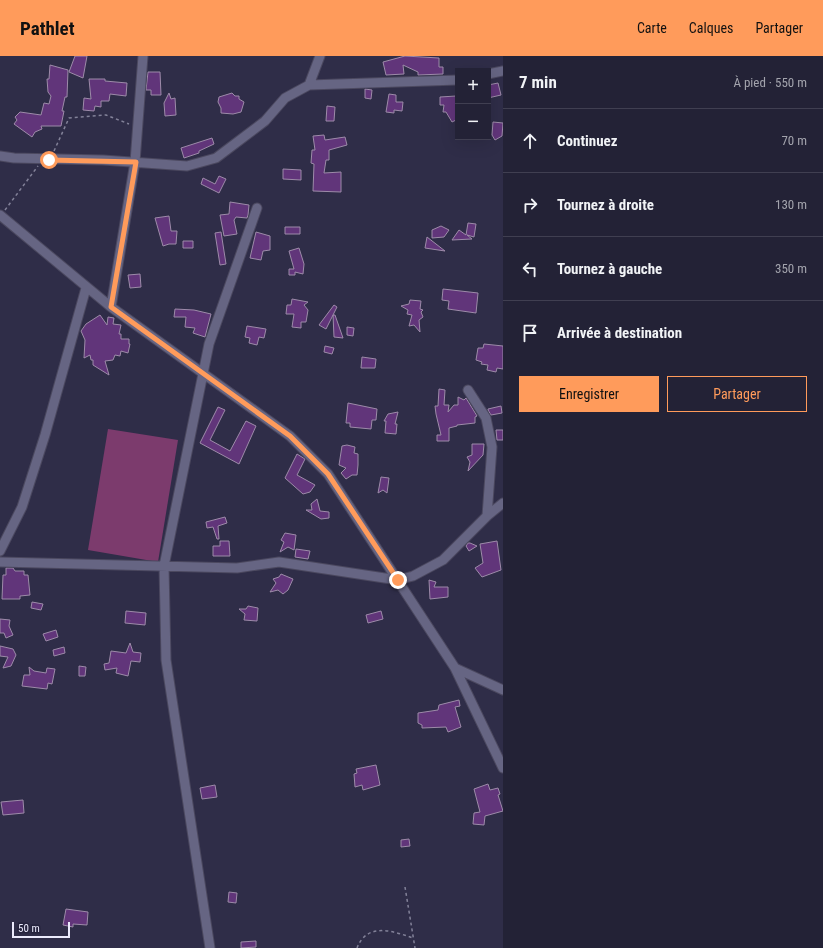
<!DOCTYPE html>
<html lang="fr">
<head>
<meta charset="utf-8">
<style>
	body { margin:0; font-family:"Roboto Condensed",sans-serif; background:#2f2f42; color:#f1f3f6 }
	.controls { position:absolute; right:12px; top:12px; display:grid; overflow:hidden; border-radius:0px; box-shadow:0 4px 16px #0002 }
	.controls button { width:36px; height:36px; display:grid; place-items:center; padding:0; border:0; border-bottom:1px solid #403f51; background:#232236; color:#f1f3f6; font:20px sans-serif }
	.scale { position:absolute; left:12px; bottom:10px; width:58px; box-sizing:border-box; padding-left:4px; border:2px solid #ebeafc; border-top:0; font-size:11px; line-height:14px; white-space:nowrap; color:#ebeafc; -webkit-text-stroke:3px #25233d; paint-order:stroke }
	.stop { position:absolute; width:12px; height:12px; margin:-9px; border:3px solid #ff9b5b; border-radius:50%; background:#fff }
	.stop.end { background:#ff9b5b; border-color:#fff; box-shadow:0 1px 4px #0008 }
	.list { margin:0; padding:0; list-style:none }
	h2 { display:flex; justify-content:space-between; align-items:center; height:52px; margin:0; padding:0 16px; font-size:17px }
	h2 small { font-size:13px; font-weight:400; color:#a3a4ad }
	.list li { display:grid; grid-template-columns:26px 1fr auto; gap:12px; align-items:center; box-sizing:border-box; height:64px; padding:0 16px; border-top:1px solid #403f51 }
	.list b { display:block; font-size:15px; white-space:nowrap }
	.list em { font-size:13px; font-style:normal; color:#a3a4ad }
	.actions { display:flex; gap:8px; padding:12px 16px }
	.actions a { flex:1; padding:9px 0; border:1px solid #ff9b5b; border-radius:0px; text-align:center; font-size:14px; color:#ff9b5b }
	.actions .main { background:#ff9b5b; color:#111 }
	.icon { flex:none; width:22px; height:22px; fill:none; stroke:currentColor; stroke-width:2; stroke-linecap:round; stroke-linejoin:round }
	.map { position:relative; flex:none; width:503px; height:892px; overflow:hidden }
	header { display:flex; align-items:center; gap:24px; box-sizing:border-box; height:56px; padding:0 20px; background:#ff9b5b; color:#111 }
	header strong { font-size:19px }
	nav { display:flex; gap:22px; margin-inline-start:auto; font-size:14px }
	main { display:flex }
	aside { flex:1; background:#232236 }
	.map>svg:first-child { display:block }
	.green { fill:#7c3b6d }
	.building { fill:#61357a; stroke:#9d8ba9 }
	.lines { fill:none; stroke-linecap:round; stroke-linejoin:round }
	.minor-casing { stroke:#4b485f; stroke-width:11 }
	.path { stroke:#838299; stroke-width:1.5; stroke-dasharray:3 3; stroke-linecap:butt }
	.minor { stroke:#666583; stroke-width:9 }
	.route { stroke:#ff9b5b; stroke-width:5 }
</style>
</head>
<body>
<header>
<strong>Pathlet</strong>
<nav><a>Carte</a><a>Calques</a><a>Partager</a></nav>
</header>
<main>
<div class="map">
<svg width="503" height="892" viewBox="0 0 503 892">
	<rect width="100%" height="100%" fill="#2f2d48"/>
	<path class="green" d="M 108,373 L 178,384 L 158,506 L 88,494 Z"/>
	<path class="building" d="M 75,0 L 87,0 L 83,22 L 69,16 Z
		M 405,0 L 439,2 L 439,11 L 443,11 L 443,18 L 418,19 L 418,16 L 403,9 L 404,18 L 386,19 L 383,6 Z
		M 50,9 L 68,14 L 67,41 L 65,41 L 62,55 L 64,55 L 61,70 L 41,70 L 42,73 L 35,76 L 32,81 L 14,68 L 17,64 L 15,61 L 20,56 L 41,59 L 44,47 L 49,48 L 51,40 L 48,36 L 47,23 L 49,23 Z
		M 148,16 L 160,16 L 161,39 L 151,39 L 151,34 L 146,34 Z
		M 89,23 L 105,23 L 105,25 L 127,27 L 126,40 L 110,38 L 109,45 L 101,45 L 101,51 L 95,50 L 94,55 L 83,54 L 84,42 L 91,43 Z
		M 498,27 L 501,39 L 488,42 L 488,29 Z
		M 365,33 L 372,34 L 371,43 L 365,42 Z
		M 169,37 L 171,43 L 175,42 L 176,59 L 165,60 L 164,47 Z
		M 232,37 L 235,40 L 239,40 L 239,43 L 244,46 L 241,56 L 233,58 L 221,57 L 221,52 L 218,46 L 219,41 Z
		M 389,38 L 396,39 L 396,46 L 403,46 L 402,55 L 394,54 L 394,57 L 386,56 Z
		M 456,40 L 458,63 L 452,66 L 446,56 L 443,56 L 444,49 L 440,49 L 440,41 Z
		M 327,50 L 335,51 L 334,65 L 326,65 Z
		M 493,66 L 503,67 L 502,80 L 495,84 L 492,79 Z
		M 324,79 L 325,84 L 345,81 L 347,89 L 329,94 L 329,104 L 326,104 L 324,117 L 341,116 L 341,136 L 313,135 L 314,108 L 311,107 L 312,94 L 315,94 L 313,80 Z
		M 212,82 L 214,88 L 199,95 L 199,97 L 184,102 L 181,92 Z
		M 283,113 L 301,114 L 301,124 L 283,123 Z
		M 219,120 L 226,123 L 219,137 L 201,128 L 203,122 L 215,128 Z
		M 230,146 L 249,149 L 248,159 L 247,162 L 236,161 L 234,164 L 237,178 L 224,180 L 220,159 L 229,158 Z
		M 169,160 L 171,175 L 177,175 L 176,188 L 169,188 L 163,190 L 155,162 Z
		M 468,167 L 476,168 L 474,181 L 467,179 L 472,183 L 452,184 L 459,174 L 466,179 Z
		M 441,170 L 449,174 L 444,181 L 432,182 L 432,174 Z
		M 285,171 L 300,171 L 300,178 L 285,178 Z
		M 221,176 L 226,208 L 220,209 L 215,177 Z
		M 256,176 L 270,180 L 270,194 L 263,195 L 261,204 L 250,202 Z
		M 427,181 L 445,195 L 425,192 Z
		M 183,185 L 193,185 L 193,192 L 183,192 Z
		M 299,192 L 304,208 L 303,218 L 295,216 L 295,219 L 289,219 L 289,213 L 294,213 L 289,195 Z
		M 140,218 L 141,231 L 130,232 L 128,219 Z
		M 443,233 L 478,237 L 476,257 L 448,253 L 449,245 L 442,244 Z
		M 292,243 L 308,246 L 304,249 L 308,254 L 306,266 L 301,266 L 301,272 L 292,271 L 294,258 L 286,258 L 287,249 L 291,249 Z
		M 410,244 L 421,245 L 420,253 L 423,254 L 421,256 L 423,261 L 419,264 L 420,276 L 414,269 L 409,270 L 412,259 L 407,258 L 408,254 L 401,250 L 409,248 Z
		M 334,249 L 337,251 L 326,273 L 319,269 Z
		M 175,253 L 194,254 L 211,258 L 205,281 L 193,277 L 195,272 L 185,271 L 186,261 L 174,261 Z
		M 100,259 L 107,269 L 108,261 L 114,262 L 113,268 L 121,269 L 119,278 L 121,278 L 121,283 L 129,283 L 129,288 L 130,288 L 128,297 L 121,295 L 120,300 L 115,299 L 113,304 L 105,305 L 109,319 L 93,309 L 93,304 L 91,304 L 90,299 L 84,302 L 85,284 L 81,275 L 86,268 Z
		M 333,259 L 335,259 L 343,282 L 334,281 Z
		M 247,270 L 266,273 L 264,282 L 259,281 L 257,289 L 249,287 L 250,282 L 245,281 Z
		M 347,271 L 354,272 L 353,280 L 347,279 Z
		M 484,288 L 503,290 L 503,313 L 497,312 L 496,316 L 487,314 L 488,309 L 481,308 L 482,306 L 476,304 L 478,292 L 483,292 Z
		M 325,290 L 334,292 L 332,298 L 324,296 Z
		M 362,301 L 376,303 L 375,312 L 361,312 Z
		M 439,333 L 445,334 L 444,349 L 449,349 L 448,356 L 454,349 L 458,349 L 458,341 L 464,344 L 466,342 L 477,360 L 475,361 L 475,367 L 457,369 L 457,370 L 449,372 L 449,385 L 437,385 L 437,379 L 441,379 L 436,358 L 435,350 L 438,350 Z
		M 348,347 L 377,353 L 376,364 L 372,364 L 371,373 L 350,371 L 350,367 L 346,367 Z
		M 501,350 L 502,357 L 491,359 L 488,354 L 488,353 Z
		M 218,351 L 225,354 L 210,384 L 230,395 L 246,365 L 256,370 L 239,408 L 200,387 Z
		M 398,356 L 395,368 L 397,368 L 396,378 L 385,377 L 386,365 L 384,365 L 388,358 Z
		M 496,374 L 503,374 L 503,384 L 497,384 Z
		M 472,388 L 484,388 L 483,399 L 468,415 L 470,406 L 467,401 L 472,399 Z
		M 347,389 L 355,391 L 354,397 L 358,398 L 358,409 L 357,419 L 352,419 L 346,423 L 341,417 L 346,412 L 339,409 L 342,390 Z
		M 297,398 L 305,403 L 297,419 L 315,429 L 310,436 L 303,438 L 285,422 Z
		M 381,421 L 389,422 L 387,437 L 383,434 L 378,437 Z
		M 317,443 L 320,455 L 329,456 L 329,462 L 321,463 L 306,454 L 312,454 L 311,448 Z
		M 225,461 L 227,467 L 218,470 L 219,483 L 217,483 L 213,471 L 207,472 L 206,466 Z
		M 285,477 L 296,479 L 294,494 L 288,491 L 280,496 L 284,486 L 281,484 Z
		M 220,485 L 229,485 L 230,500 L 213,500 L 213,490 L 220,490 Z
		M 497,485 L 501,514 L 482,521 L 475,512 L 483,507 L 480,488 Z
		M 468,487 L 470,487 L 477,490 L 469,495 L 466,490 Z
		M 296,493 L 310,495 L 308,503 L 295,501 Z
		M 6,512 L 13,512 L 15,515 L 24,515 L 24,519 L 28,519 L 30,539 L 20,540 L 20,543 L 2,543 L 3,519 L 6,519 Z
		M 281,518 L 293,523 L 288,534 L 283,538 L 278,534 L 270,536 L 276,527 L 273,523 L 279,521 Z
		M 429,524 L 436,526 L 434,531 L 448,531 L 448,541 L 430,543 Z
		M 32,546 L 43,548 L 41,554 L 31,552 Z
		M 248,550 L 258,552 L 257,565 L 244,564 L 245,558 L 239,553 L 246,553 Z
		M 126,555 L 146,557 L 145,569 L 125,567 Z
		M 381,555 L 383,563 L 368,567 L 366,559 Z
		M 0,563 L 10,564 L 9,570 L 13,579 L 6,582 L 4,577 L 0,577 Z
		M 56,574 L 58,581 L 46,585 L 43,578 Z
		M 130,587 L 133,596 L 141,597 L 140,606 L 131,605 L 128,620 L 116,617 L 117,612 L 105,614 L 104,608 L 109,607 L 111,595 L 126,597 Z
		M 0,590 L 13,593 L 16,599 L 11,610 L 3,612 L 8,601 L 0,600 Z
		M 64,591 L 65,597 L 54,600 L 53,594 Z
		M 79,610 L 86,611 L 85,620 L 79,620 Z
		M 29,611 L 34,615 L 46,617 L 47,612 L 55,613 L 52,628 L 48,627 L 47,633 L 22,630 L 24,619 L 30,619 Z
		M 459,644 L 460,650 L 455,651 L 461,671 L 448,676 L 446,671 L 422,672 L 422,669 L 418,667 L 418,657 L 438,654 L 439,649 Z
		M 376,709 L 380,729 L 363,734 L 362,729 L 355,731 L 354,718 L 357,717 L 356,713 Z
		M 488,728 L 490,734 L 498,732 L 500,738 L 498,739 L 503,755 L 485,760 L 484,769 L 473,768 L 474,757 L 480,756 L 474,733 Z
		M 215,729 L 217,741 L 202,743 L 200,732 Z
		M 23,744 L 24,757 L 3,759 L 1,746 Z
		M 409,783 L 410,790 L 401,791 L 401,784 Z
		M 229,836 L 237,837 L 236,847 L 228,846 Z
		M 66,853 L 88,856 L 87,869 L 73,868 L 73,871 L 63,869 Z
		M 256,885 L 256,891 L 241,892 L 241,886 Z"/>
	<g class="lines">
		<defs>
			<path id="minor" d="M 488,18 L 503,15
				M 309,29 L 320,0
				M 0,100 L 14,102 L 103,104 L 187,110 L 216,102 L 265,65 L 285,42 L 309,29 L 458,24
				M 0,159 L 111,251 L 290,380 L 328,418 L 455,612 L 503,712
				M 111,251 L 135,106 L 143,0
				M 468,334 L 486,362 L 492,391 L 487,460
				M 0,495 L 22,451 L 45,379 L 86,232
				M 0,506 L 237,512 L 279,506 L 398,524 L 413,520 L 443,504 L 487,460 L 503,447
				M 455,612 L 503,634
				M 210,892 L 166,604 L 164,510 L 209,288 L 257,152"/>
		</defs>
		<use href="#minor" class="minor-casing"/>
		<path class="path" d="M 54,95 L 69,62 L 106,59 L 129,68
			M 5,154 L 38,110
			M 405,831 L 415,892
			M 357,892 C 367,866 393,875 413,882"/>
		<use href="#minor" class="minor"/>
	</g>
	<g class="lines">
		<path class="route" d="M 49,104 L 136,106 L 111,251 L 290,380 L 328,418 L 398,524"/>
	</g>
</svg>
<div class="controls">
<button>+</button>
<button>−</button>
</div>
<div class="scale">50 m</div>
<div class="stop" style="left:49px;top:104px"></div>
<div class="stop end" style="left:398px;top:524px"></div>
</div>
<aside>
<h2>7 min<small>À pied · 550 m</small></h2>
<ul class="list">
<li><svg class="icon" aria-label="ahead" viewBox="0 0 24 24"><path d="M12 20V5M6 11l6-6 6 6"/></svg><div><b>Continuez</b></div><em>70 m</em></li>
<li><svg class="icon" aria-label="right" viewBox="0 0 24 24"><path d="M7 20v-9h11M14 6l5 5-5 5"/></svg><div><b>Tournez à droite</b></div><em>130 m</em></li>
<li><svg class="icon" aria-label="left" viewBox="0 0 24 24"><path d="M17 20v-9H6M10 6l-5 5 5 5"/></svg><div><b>Tournez à gauche</b></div><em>350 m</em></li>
<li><svg class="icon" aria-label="arrive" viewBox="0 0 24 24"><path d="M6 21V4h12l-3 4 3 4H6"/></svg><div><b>Arrivée à destination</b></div></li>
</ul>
<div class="actions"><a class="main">Enregistrer</a><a>Partager</a></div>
</aside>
</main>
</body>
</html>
